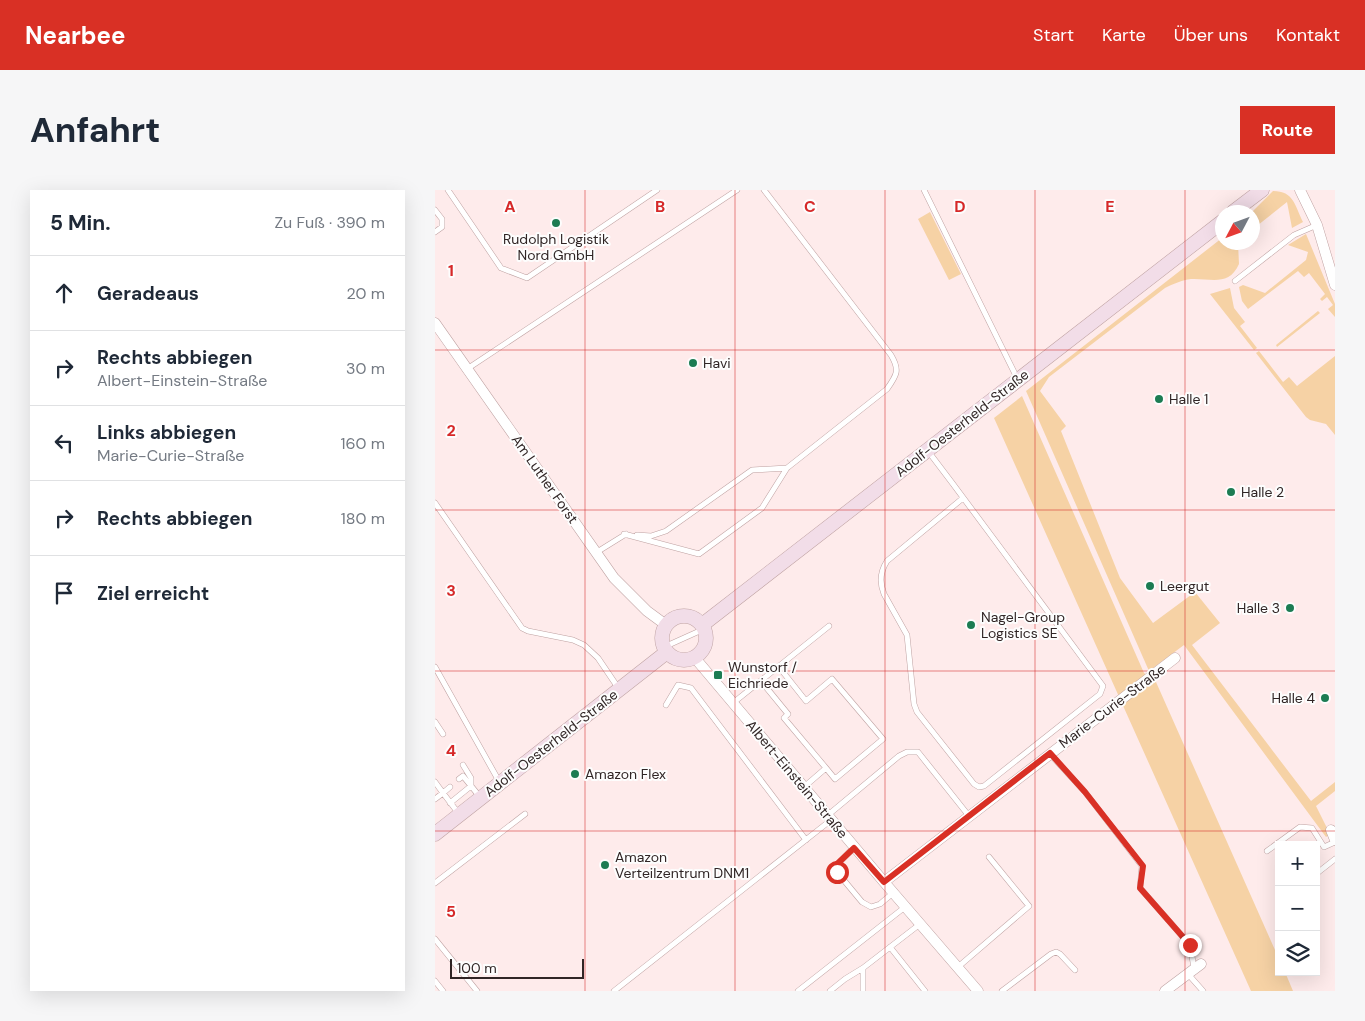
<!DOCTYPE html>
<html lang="de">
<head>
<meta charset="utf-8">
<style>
	body { margin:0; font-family:"DM Sans",sans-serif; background:#f6f6f7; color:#1f2937 }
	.controls { position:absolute; right:15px; bottom:15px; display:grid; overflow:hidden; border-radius:0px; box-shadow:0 5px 20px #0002 }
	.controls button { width:45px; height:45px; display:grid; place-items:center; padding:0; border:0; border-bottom:1px solid #e0e1e3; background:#fff; color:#1f2937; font:25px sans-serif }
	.compass { position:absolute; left:780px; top:15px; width:45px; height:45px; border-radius:50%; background:#fff; box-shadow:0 5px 20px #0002; rotate:229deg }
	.scale { position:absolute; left:15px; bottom:12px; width:134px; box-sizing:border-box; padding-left:5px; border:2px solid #302525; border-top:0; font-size:14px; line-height:18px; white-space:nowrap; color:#302525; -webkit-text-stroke:4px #fdfdfd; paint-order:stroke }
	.stop { position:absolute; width:15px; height:15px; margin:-11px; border:4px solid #d93025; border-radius:50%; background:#fff }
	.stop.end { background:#d93025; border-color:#fff; box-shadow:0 1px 5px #0008 }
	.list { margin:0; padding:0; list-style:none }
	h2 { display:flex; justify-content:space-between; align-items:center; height:65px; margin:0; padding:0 20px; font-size:21px }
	h2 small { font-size:16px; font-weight:400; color:#747a83 }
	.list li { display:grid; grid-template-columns:32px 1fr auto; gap:15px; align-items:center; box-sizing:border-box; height:75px; padding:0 20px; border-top:1px solid #e0e1e3 }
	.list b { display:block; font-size:19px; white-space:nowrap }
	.list p { margin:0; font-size:16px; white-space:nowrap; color:#747a83 }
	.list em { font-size:16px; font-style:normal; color:#747a83 }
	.icon { flex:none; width:28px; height:28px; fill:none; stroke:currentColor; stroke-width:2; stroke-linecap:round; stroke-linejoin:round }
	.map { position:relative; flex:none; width:900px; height:801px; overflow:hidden; border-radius:0px }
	header { display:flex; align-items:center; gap:30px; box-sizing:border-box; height:70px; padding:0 25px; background:#d93025; color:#fff }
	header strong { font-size:24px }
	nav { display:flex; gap:28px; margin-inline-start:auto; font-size:18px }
	.intro { display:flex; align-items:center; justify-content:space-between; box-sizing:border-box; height:120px; padding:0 30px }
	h1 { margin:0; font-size:35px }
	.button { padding:12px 22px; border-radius:0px; background:#d93025; color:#fff; font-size:18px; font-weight:700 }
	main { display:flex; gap:30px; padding:0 30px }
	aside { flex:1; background:#fff; border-radius:0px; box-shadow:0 5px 20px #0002 }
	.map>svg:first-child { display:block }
	.green { fill:#f6d2a5 }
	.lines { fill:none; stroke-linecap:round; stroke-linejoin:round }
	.lane-casing { stroke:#bfa2a2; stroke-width:6 }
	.street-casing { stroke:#bfa2a2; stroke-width:11 }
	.secondary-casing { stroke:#bfa2a2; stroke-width:15 }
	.lane { stroke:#fff; stroke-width:5 }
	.street { stroke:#fff; stroke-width:10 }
	.secondary { stroke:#f2dde8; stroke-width:14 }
	.route { stroke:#d93025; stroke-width:6 }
	.grid { fill:none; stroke:#d62828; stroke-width:1; stroke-opacity:0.55 }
	.poi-dot { fill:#1c7c53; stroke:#fdfdfd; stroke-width:2 }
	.labels { text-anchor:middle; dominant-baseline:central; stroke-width:4; stroke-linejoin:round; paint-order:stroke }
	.poi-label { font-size:14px; fill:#302525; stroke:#fdfdfd; text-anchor:start }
	.street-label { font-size:14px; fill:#302525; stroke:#fdfdfd }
	.grid-label { font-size:16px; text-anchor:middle; font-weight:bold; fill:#d62828; stroke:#fdfdfd; stroke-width:4; stroke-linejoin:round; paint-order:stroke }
</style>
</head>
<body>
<header>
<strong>Nearbee</strong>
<nav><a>Start</a><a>Karte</a><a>Über uns</a><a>Kontakt</a></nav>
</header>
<div class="intro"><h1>Anfahrt</h1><a class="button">Route</a></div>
<main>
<aside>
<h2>5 Min.<small>Zu Fuß · 390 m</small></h2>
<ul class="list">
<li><svg class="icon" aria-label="ahead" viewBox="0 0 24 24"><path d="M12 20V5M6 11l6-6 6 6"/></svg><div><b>Geradeaus</b></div><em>20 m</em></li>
<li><svg class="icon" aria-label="right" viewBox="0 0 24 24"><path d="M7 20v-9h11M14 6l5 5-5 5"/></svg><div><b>Rechts abbiegen</b><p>Albert-Einstein-Straße</p></div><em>30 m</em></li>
<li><svg class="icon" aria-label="left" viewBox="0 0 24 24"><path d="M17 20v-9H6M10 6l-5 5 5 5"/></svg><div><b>Links abbiegen</b><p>Marie-Curie-Straße</p></div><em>160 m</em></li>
<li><svg class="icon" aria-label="right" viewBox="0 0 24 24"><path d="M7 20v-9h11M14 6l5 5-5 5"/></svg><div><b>Rechts abbiegen</b></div><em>180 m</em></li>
<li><svg class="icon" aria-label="arrive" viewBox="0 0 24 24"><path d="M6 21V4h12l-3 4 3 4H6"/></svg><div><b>Ziel erreicht</b></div></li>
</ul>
</aside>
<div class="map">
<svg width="900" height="801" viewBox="0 0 900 801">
	<rect width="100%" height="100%" fill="#feebeb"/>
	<path class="green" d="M 838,1 C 859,1 860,16 868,32 L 857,38 L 852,12 L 818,39 L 817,22 Z
		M 495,22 L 526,84 L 514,90 L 483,29 Z
		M 871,44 L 900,114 L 900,127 L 893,119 L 898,115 L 892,107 L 887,111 L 885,109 L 890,104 L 874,83 L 869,87 L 863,81 L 813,119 L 807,111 L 804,97 L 808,95 L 830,103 L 871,70 L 873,62 L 853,55 Z
		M 787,48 L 788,52 L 803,53 L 804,74 C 794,97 775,88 756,89 C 747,90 738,94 730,98 L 614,187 L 605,201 L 631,236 L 626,241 L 685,388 L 718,433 L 760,402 L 785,433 L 757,455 L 876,611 L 900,592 L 900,601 L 881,616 L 895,644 L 891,647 L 749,455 L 714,481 L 591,201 Z
		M 795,98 L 799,118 L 810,132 L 805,136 L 822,158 L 819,160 L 775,104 Z
		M 883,121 L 885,123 L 842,157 L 841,155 Z
		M 824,161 L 848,192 L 854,187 L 862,196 L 900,166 L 900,245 L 891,234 L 875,230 L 871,227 L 821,163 Z
		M 587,206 L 709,483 L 721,492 L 844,769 L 844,782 L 850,782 L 858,801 L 816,801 L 559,228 Z"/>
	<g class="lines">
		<defs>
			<path id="lane" d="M 13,0 L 66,78 L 92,88 L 222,0
				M 489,0 L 583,190
				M 0,20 L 7,29 L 7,37 L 0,42
				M 800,91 L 859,45 L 882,35
				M 32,179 L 302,0
				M 493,261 L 518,294 L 668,496 L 665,504 L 549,596 L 544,597 L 539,594 L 482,522 L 479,514 L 472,445 L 449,404 C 444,392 445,382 452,371 L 528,308
				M 0,313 L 87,438 L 93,441 L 138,450 L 149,455 L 163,468 L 184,499
				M 189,344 L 264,364 L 327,318 L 352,278 L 452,199 C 462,185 465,180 456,165 L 329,0
				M 202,345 L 216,346 L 231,341 L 317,280 L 352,278
				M 162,362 L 191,344
				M 229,457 L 269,439
				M 0,477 L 65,593
				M 344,477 L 371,511 L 397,489 L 448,549 L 400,589 L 391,578 L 369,597
				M 326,491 L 353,524 L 349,528 L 391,578
				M 298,513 L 394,436
				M 231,515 L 243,495 L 256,498 L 371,650
				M 0,532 L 8,544
				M 615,564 L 650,602 L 707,676 L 705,698 L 755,755 L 759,778
				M 24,589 L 28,586 L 45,607
				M 0,592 L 8,603 L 15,597
				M 0,609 L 8,603 L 24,624
				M 15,613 L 36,596 L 36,588 L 28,575
				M 393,625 L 464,566 L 472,562 L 483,562 L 534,626
				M 419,657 L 400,677 L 402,682 L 427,712 L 436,717 L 445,714 L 458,703
				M 832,661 L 865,637 L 877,638 L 889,657 L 900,652
				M 881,684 L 900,669
				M 0,693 L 90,624
				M 0,749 L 42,801
				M 455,757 L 490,801
				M 523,777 L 594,716 L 554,667
				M 753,784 L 768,801
				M 0,791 L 8,801
				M 179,801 L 396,630
				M 363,801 L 470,717
				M 395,801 L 410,789 L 428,778
				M 428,801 L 428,778 L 485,734
				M 567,801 L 616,764 L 621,762 L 625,764 L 640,780"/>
			<path id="street" d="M 865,0 L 882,35 L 900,95
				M 0,133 L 179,388 L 212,421 L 231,435
				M 260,468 L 449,692 L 543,801
				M 896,640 L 900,650
				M 449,692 L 740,468
				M 730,801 L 766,774"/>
			<path id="secondary" d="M 798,22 L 827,0
				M227 448a22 22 0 1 1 44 0a22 22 0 1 1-44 0Z
				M 267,435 L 788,31
				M 0,644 L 232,462"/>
		</defs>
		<use href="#lane" class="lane-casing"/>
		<use href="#street" class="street-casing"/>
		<use href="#secondary" class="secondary-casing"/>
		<use href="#lane" class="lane"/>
		<use href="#street" class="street"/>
		<use href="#secondary" class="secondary"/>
	</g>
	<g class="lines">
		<path class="route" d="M 402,682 L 401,675 L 419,658 L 449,692 L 615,563 L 650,602 L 708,676 L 705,698 L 755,755"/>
	</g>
	<path class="grid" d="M 150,0 L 150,801M 300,0 L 300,801M 450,0 L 450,801M 600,0 L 600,801M 750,0 L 750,801M 0,160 L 900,160M 0,320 L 900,320M 0,481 L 900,481M 0,641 L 900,641"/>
	<g class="poi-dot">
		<circle cx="121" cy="33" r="5"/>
		<circle cx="258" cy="173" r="5"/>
		<circle cx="724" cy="209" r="5"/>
		<circle cx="796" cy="302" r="5"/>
		<circle cx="715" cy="396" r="5"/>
		<circle cx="855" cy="418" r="5"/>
		<circle cx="536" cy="435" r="5"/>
		<rect x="278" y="480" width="10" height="10" rx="2.5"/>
		<circle cx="890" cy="508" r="5"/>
		<circle cx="140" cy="584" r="5"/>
		<circle cx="170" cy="675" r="5"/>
	</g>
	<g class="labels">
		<g class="poi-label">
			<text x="121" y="49" text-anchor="middle">Rudolph Logistik<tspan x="121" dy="16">Nord GmbH</tspan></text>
			<text x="268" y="173">Havi</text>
			<text x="734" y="209">Halle 1</text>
			<text x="806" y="302">Halle 2</text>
			<text x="725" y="396">Leergut</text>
			<text x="845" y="418" text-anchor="end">Halle 3</text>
			<text x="546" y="427">Nagel-Group<tspan x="546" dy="16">Logistics SE</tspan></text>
			<text x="293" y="477">Wunstorf /<tspan x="293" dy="16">Eichriede</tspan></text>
			<text x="880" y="508" text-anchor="end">Halle 4</text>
			<text x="150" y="584">Amazon Flex</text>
			<text x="180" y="667">Amazon<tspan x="180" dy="16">Verteilzentrum DNM1</tspan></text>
		</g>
		<g class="street-label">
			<text transform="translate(527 233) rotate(-38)">Adolf-Oesterheld-Straße</text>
			<text transform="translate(110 289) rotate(55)">Am Luther Forst</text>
			<text transform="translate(677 516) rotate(-37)">Marie-Curie-Straße</text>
			<text transform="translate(116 553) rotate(-38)">Adolf-Oesterheld-Straße</text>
			<text transform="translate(362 589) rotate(50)">Albert-Einstein-Straße</text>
		</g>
	</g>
	<g class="grid-label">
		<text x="75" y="22">A</text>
		<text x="225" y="22">B</text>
		<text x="375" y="22">C</text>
		<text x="525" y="22">D</text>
		<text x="675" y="22">E</text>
		<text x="16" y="86">1</text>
		<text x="16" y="246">2</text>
		<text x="16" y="406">3</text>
		<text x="16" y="566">4</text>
		<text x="16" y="727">5</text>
	</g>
</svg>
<div class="controls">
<button>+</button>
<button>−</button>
<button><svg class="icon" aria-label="layers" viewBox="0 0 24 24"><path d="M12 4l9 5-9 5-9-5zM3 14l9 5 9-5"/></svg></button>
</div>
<svg class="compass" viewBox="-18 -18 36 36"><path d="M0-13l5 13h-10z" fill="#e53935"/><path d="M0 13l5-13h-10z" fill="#747a83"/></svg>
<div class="scale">100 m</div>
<div class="stop" style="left:402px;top:682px"></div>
<div class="stop end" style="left:755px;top:755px"></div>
</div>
</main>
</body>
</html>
